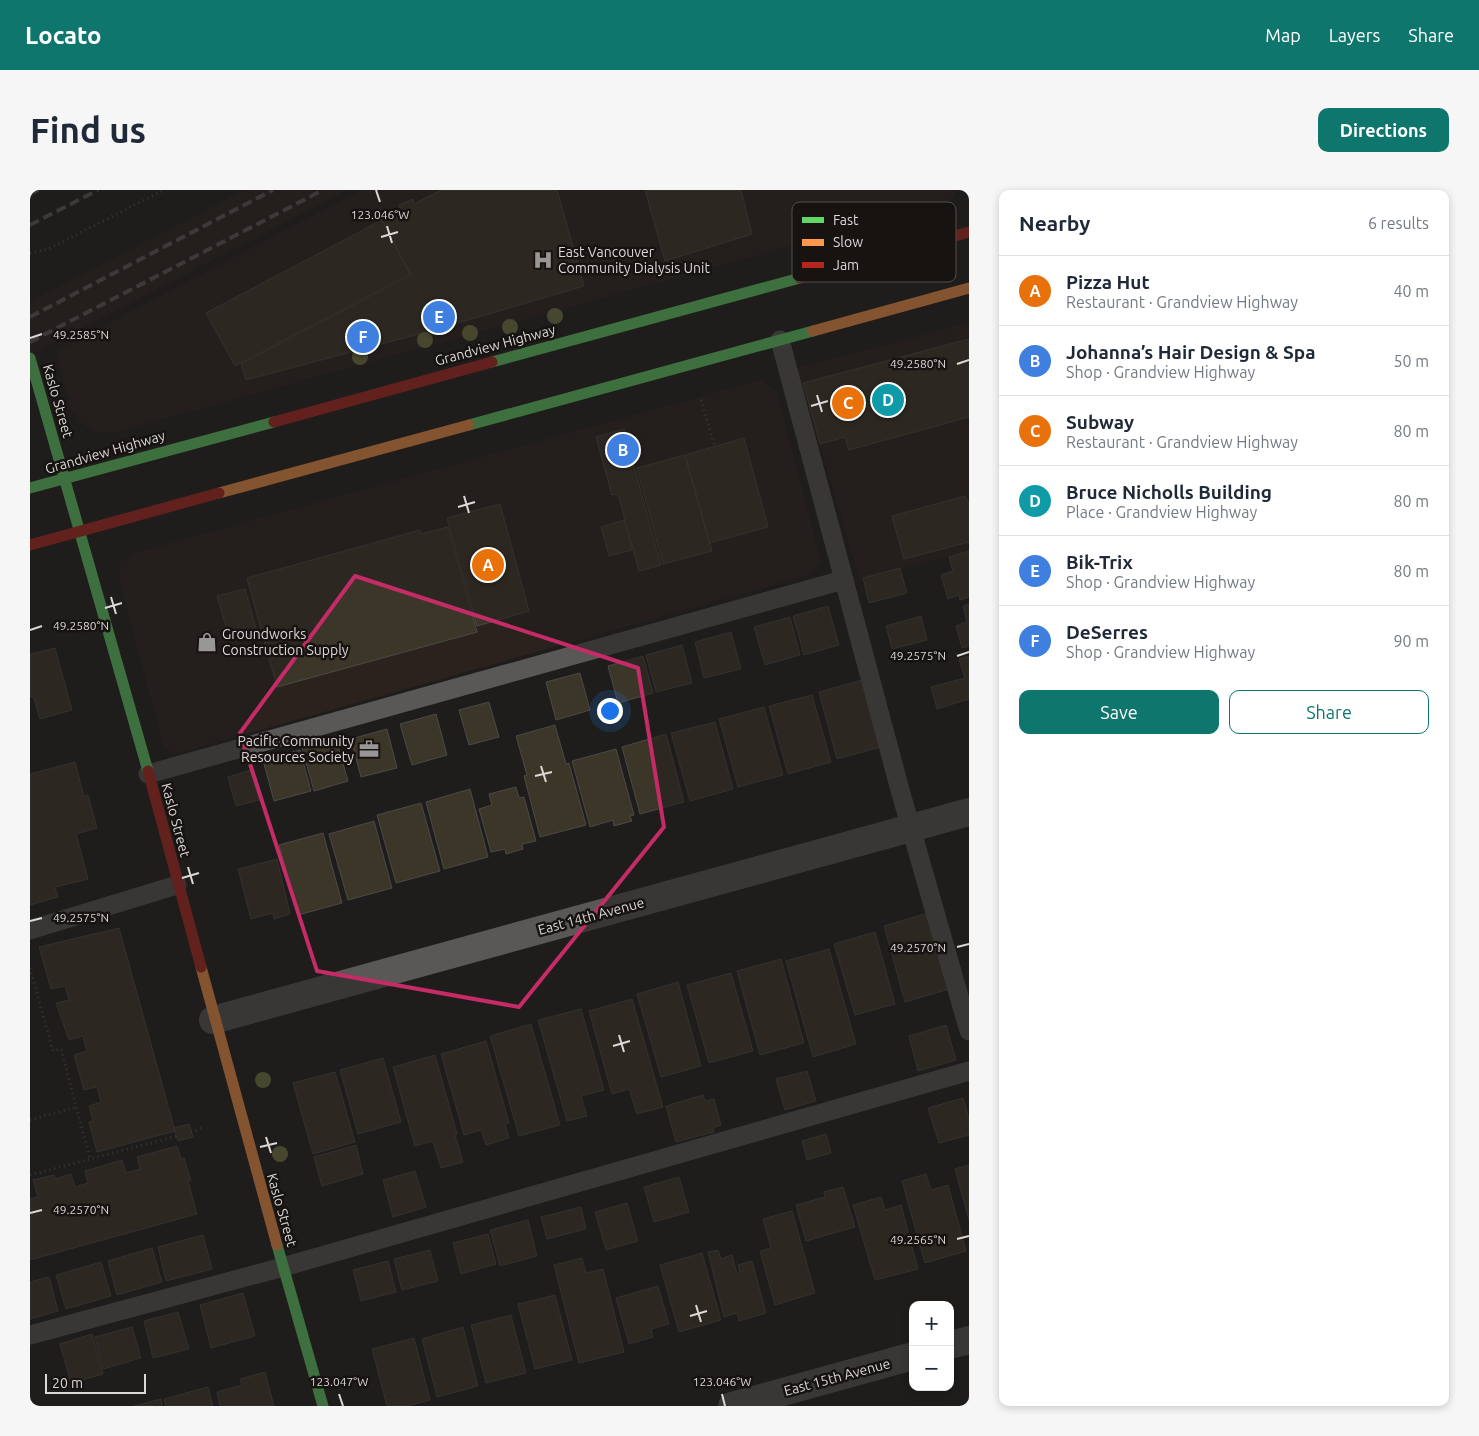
<!DOCTYPE html>
<html lang="en">
<head>
<meta charset="utf-8">
<style>
	body { margin:0; font-family:Ubuntu,sans-serif; background:#f6f6f7; color:#1f2937 }
	.controls { position:absolute; right:15px; bottom:15px; display:grid; overflow:hidden; border-radius:10px; box-shadow:0 2px 8px #0003 }
	.controls button { width:45px; height:45px; display:grid; place-items:center; padding:0; border:0; border-bottom:1px solid #e0e1e3; background:#fff; color:#1f2937; font:25px sans-serif }
	.scale { position:absolute; left:15px; bottom:12px; width:101px; box-sizing:border-box; padding-left:5px; border:2px solid #dbd8d7; border-top:0; font-size:14px; line-height:18px; white-space:nowrap; color:#dbd8d7; -webkit-text-stroke:4px #171311; paint-order:stroke }
	.you { position:absolute; left:579px; top:520px; width:18px; height:18px; margin:-12px; border:4px solid #fff; border-radius:50%; background:#1a73e8; box-shadow:0 0 0 8px #1a73e833 }
	.badge { display:grid; place-items:center; width:32px; height:32px; border-radius:50%; background:#0f766e; color:#fff; font-size:16px; font-weight:700 }
	.pin { position:absolute; translate:-50% -50%; border:2px solid #fff; box-shadow:0 1px 5px #0006 }
	.list { margin:0; padding:0; list-style:none }
	h2 { display:flex; justify-content:space-between; align-items:center; height:65px; margin:0; padding:0 20px; font-size:21px }
	h2 small { font-size:16px; font-weight:400; color:#747a83 }
	.list li { display:grid; grid-template-columns:32px 1fr auto; gap:15px; align-items:center; box-sizing:border-box; height:70px; padding:0 20px; border-top:1px solid #e0e1e3 }
	.list b { display:block; font-size:19px; white-space:nowrap }
	.list p { margin:0; font-size:16px; white-space:nowrap; color:#747a83 }
	.list em { font-size:16px; font-style:normal; color:#747a83 }
	.actions { display:flex; gap:10px; padding:15px 20px }
	.actions a { flex:1; padding:11px 0; border:1px solid #0f766e; border-radius:10px; text-align:center; font-size:18px; color:#0f766e }
	.actions .main { background:#0f766e; color:#fff }
	.map { position:relative; flex:none; width:939px; height:1216px; overflow:hidden; border-radius:10px }
	header { display:flex; align-items:center; gap:30px; box-sizing:border-box; height:70px; padding:0 25px; background:#0f766e; color:#fff }
	header strong { font-size:24px }
	nav { display:flex; gap:28px; margin-inline-start:auto; font-size:18px }
	.intro { display:flex; align-items:center; justify-content:space-between; box-sizing:border-box; height:120px; padding:0 30px }
	h1 { margin:0; font-size:35px }
	.button { padding:12px 22px; border-radius:10px; background:#0f766e; color:#fff; font-size:18px; font-weight:700 }
	main { display:flex; gap:30px; padding:0 30px }
	aside { flex:1; background:#fff; border-radius:10px; box-shadow:0 2px 8px #0003 }
	.map>svg:first-child { display:block }
	.built { fill:#2b221e }
	.building { fill:#3c3628; stroke:#4b4a48 }
	.lines { fill:none; stroke-linecap:round; stroke-linejoin:round }
	.path { stroke:#565454; stroke-width:3; stroke-dasharray:1 4; stroke-linecap:butt }
	.lane { stroke:#595857; stroke-width:19 }
	.street { stroke:#595857; stroke-width:28 }
	.fast { stroke:#63d668; stroke-width:11 }
	.slow { stroke:#ff974d; stroke-width:11 }
	.jam { stroke:#b3261e; stroke-width:11 }
	.rail { stroke:#5e5d5b; stroke-width:4; stroke-dasharray:10 5; stroke-linecap:butt }
	.tree { fill:#787945 }
	.marked { fill:none; stroke:#c42b67; stroke-width:4; stroke-linejoin:round }
	.ticks { fill:none; stroke:#dbd8d7; stroke-width:2 }
	.labels { text-anchor:middle; dominant-baseline:central; stroke-width:5; stroke-linejoin:round; paint-order:stroke }
	.poi-label { font-size:14px; fill:#dbd8d7; stroke:#171311; text-anchor:start }
	.street-label { font-size:14px; fill:#dbd8d7; stroke:#171311 }
	.key { fill:#171311; stroke:#524e4c; stroke-width:1 }
	.key-label { font-size:14px; fill:#dbd8d7 }
	.ticks-label { font-size:12px; text-anchor:middle; fill:#dbd8d7; stroke:#171311; stroke-width:5; stroke-linejoin:round; paint-order:stroke }
</style>
</head>
<body>
<header>
<strong>Locato</strong>
<nav><a>Map</a><a>Layers</a><a>Share</a></nav>
</header>
<div class="intro"><h1>Find us</h1><a class="button">Directions</a></div>
<main>
<div class="map">
<svg width="939" height="1216" viewBox="0 0 939 1216">
	<rect width="100%" height="100%" fill="#1f1d1b"/>
	<path class="built" d="M 215,0 L 317,0 L 0,165 L 0,112 Z
		M 332,0 L 926,0 L 923,7 L 912,14 L 82,243 L 63,241 L 52,233 L 41,219 L 26,161 Z
		M 939,133 L 939,361 L 830,390 L 767,178 Z
		M 731,190 L 747,201 L 791,373 L 779,385 L 145,564 L 134,557 L 89,390 L 90,373 L 105,363 Z"/>
	<path class="building" d="M 411,0 L 527,0 L 554,96 L 404,140 L 216,190 L 211,174 L 381,85 L 352,31 L 371,21 L 369,15 L 383,9 L 384,14 Z
		M 615,0 L 711,0 L 722,44 L 635,71 Z
		M 352,30 L 380,84 L 205,176 L 176,123 Z
		M 939,149 L 939,227 L 819,260 L 815,247 L 790,254 L 773,193 Z
		M 594,239 L 631,375 L 609,381 L 588,304 L 582,305 L 566,247 Z
		M 714,248 L 738,337 L 679,353 L 655,265 Z
		M 655,265 L 682,361 L 633,374 L 607,278 Z
		M 935,306 L 939,314 L 939,352 L 874,369 L 862,326 Z
		M 470,314 L 499,421 L 447,436 L 417,328 Z
		M 594,330 L 602,360 L 579,366 L 571,337 Z
		M 418,337 L 447,442 L 247,497 L 217,388 L 390,340 L 391,344 Z
		M 939,361 L 939,407 L 930,410 L 929,405 L 918,409 L 911,385 L 923,381 L 919,367 Z
		M 870,378 L 877,403 L 839,413 L 833,388 Z
		M 215,399 L 227,442 L 200,450 L 187,406 Z
		M 939,414 L 939,456 L 932,458 L 926,436 L 937,432 L 933,416 Z
		M 798,416 L 809,455 L 774,465 L 763,426 Z
		M 891,426 L 897,450 L 862,459 L 856,436 Z
		M 760,427 L 770,465 L 735,475 L 724,437 Z
		M 701,442 L 711,479 L 674,488 L 665,452 Z
		M 652,455 L 662,493 L 626,502 L 616,465 Z
		M 25,458 L 42,520 L 10,529 L 3,506 L 0,507 L 0,464 Z
		M 613,466 L 623,503 L 588,513 L 578,476 Z
		M 939,466 L 939,509 L 907,519 L 901,497 L 935,488 L 929,469 Z
		M 550,483 L 560,520 L 526,530 L 516,492 Z
		M 832,490 L 851,557 L 807,569 L 789,502 Z
		M 782,505 L 801,572 L 758,584 L 739,516 Z
		M 459,512 L 469,547 L 439,555 L 429,520 Z
		M 734,517 L 753,585 L 708,597 L 689,529 Z
		M 406,524 L 417,565 L 382,575 L 370,534 Z
		M 685,532 L 703,599 L 660,611 L 641,543 Z
		M 525,535 L 536,574 L 539,573 L 556,635 L 510,647 L 494,586 L 497,585 L 486,546 Z
		M 357,539 L 367,578 L 331,587 L 321,549 Z
		M 636,544 L 654,612 L 610,624 L 592,557 Z
		M 306,549 L 318,591 L 284,601 L 272,558 Z
		M 586,559 L 604,625 L 600,626 L 602,631 L 584,636 L 583,630 L 560,637 L 542,571 Z
		M 270,560 L 281,601 L 244,611 L 233,570 Z
		M 45,572 L 54,607 L 58,605 L 67,638 L 46,644 L 58,689 L 25,697 L 28,707 L 0,715 L 0,584 Z
		M 221,580 L 229,610 L 206,616 L 198,587 Z
		M 486,597 L 489,608 L 494,607 L 506,651 L 492,654 L 493,659 L 476,664 L 475,659 L 461,662 L 449,619 L 462,615 L 459,604 Z
		M 440,599 L 458,667 L 414,679 L 396,612 Z
		M 391,613 L 410,681 L 366,693 L 347,625 Z
		M 344,631 L 362,698 L 318,710 L 299,644 Z
		M 293,643 L 312,713 L 268,725 L 249,655 Z
		M 247,669 L 260,724 L 244,729 L 243,723 L 221,729 L 208,679 Z
		M 898,723 L 919,799 L 875,812 L 854,736 Z
		M 89,738 L 145,941 L 67,962 L 59,932 L 63,931 L 59,916 L 71,912 L 67,897 L 54,900 L 44,865 L 57,861 L 53,846 L 39,850 L 26,813 L 39,810 L 35,796 L 21,799 L 9,757 Z
		M 845,742 L 865,814 L 825,825 L 804,754 Z
		M 799,759 L 826,854 L 783,867 L 756,771 Z
		M 751,769 L 774,853 L 730,865 L 707,781 Z
		M 701,783 L 723,861 L 679,873 L 657,795 Z
		M 648,792 L 671,876 L 631,887 L 607,804 Z
		M 602,809 L 633,917 L 607,924 L 599,899 L 582,904 L 559,821 Z
		M 551,819 L 574,900 L 551,906 L 557,926 L 537,931 L 508,830 Z
		M 501,834 L 530,935 L 489,946 L 460,846 Z
		M 916,835 L 926,870 L 888,881 L 879,846 Z
		M 456,851 L 479,933 L 475,934 L 479,948 L 456,955 L 451,940 L 434,945 L 411,864 Z
		M 405,865 L 427,944 L 425,945 L 433,972 L 411,978 L 403,951 L 385,956 L 363,877 Z
		M 353,868 L 371,932 L 328,944 L 310,880 Z
		M 777,881 L 786,911 L 755,920 L 746,889 Z
		M 305,882 L 325,952 L 283,964 L 263,893 Z
		M 673,905 L 675,911 L 684,909 L 691,935 L 683,938 L 684,942 L 646,952 L 636,916 Z
		M 933,908 L 939,928 L 939,945 L 909,953 L 898,918 Z
		M 159,934 L 163,947 L 148,951 L 144,938 Z
		M 796,944 L 801,963 L 777,970 L 772,951 Z
		M 326,955 L 333,984 L 292,996 L 284,967 Z
		M 147,956 L 151,969 L 154,968 L 161,991 L 158,991 L 167,1024 L 0,1070 L 0,1009 L 8,1007 L 3,990 L 24,985 L 25,989 L 41,984 L 45,997 L 58,993 L 55,981 L 92,970 L 96,983 L 110,979 L 107,967 Z
		M 939,975 L 939,1030 L 925,979 Z
		M 385,981 L 396,1017 L 363,1027 L 353,990 Z
		M 896,984 L 901,1000 L 918,995 L 936,1061 L 895,1073 L 872,991 Z
		M 649,987 L 659,1022 L 624,1032 L 614,997 Z
		M 813,997 L 825,1037 L 776,1051 L 766,1015 L 795,1007 L 794,1002 Z
		M 851,1007 L 855,1020 L 871,1015 L 888,1079 L 845,1090 L 823,1015 Z
		M 597,1013 L 608,1051 L 576,1060 L 565,1022 Z
		M 551,1017 L 556,1039 L 517,1049 L 511,1027 Z
		M 762,1021 L 785,1103 L 745,1115 L 730,1061 L 741,1058 L 733,1029 Z
		M 498,1030 L 507,1066 L 470,1076 L 460,1040 Z
		M 458,1044 L 466,1074 L 431,1084 L 423,1053 Z
		M 173,1045 L 182,1079 L 136,1091 L 128,1057 Z
		M 122,1058 L 132,1092 L 87,1105 L 78,1071 Z
		M 400,1060 L 408,1091 L 372,1100 L 364,1069 Z
		M 688,1060 L 691,1069 L 702,1065 L 707,1084 L 710,1083 L 708,1075 L 722,1071 L 736,1123 L 709,1131 L 707,1123 L 694,1127 L 678,1062 Z
		M 672,1063 L 691,1130 L 649,1142 L 630,1075 Z
		M 552,1068 L 556,1083 L 573,1079 L 594,1162 L 549,1173 L 524,1075 Z
		M 358,1071 L 366,1102 L 331,1111 L 323,1080 Z
		M 71,1072 L 81,1106 L 36,1119 L 26,1085 Z
		M 19,1087 L 28,1121 L 0,1129 L 0,1092 Z
		M 628,1096 L 639,1134 L 621,1139 L 623,1147 L 599,1154 L 586,1108 Z
		M 213,1103 L 225,1146 L 181,1158 L 170,1115 Z
		M 525,1105 L 542,1170 L 505,1179 L 488,1114 Z
		M 148,1122 L 159,1159 L 123,1168 L 114,1131 Z
		M 481,1125 L 496,1183 L 456,1193 L 441,1135 Z
		M 102,1137 L 111,1168 L 73,1179 L 65,1147 Z
		M 433,1137 L 448,1196 L 407,1207 L 392,1149 Z
		M 62,1144 L 73,1184 L 41,1193 L 30,1154 Z
		M 384,1148 L 400,1210 L 378,1216 L 357,1216 L 342,1159 Z
		M 235,1182 L 244,1216 L 190,1216 L 187,1202 L 212,1195 L 210,1189 Z
		M 178,1197 L 183,1216 L 136,1216 L 134,1209 Z
		M 131,1209 L 132,1216 L 104,1216 Z"/>
	<g class="lines">
		<path class="path" d="M 0,63 L 18,59 L 134,0
			M 671,210 L 685,257
			M 0,778 L 23,861 L 31,859 L 60,969
			M 0,930 L 46,917
			M 161,942 L 172,938
			M 0,985 L 147,946"/>
		<path class="lane" d="M 750,150 L 870,600 L 939,841
			M 118,584 L 813,390
			M 0,740 L 147,695
			M 0,1145 L 253,1077 L 939,881"/>
		<path class="street" d="M 183,830 L 939,622
			M 920,1155 L 939,1150
			M 702,1216 L 883,1166"/>
		<path class="fast" d="M 0,168 L 118,581
			M 462,172 L 770,88
			M 439,235 L 783,141
			M 0,298 L 244,232
			M 247,1055 L 293,1216"/>
		<path class="slow" d="M 783,141 L 939,98
			M 189,303 L 439,235
			M 171,777 L 247,1055"/>
		<path class="jam" d="M 770,88 L 939,42
			M 244,232 L 462,172
			M 0,355 L 189,303
			M 118,581 L 171,777"/>
		<path class="rail" d="M 0,4 L 8,0
			M 0,35 L 68,0
			M 0,127 L 243,0
			M 0,152 L 293,0"/>
	</g>
	<g class="tree">
		<circle cx="525" cy="126" r="8"/>
		<circle cx="480" cy="137" r="8"/>
		<circle cx="440" cy="143" r="8"/>
		<circle cx="395" cy="150" r="8"/>
		<circle cx="330" cy="167" r="8"/>
		<circle cx="233" cy="890" r="8"/>
		<circle cx="250" cy="964" r="8"/>
	</g>
	<path d="M0 0H939V1216H0ZM 325,386 L 608,478 L 634,637 L 489,817 L 287,781 L 210,543 Z" fill="#1f1d1b" fill-opacity=".55" fill-rule="evenodd"/>
	<path class="marked" d="M 325,386 L 608,478 L 634,637 L 489,817 L 287,781 L 210,543 Z"/>
	<path class="ticks" d="M 346,0 L 350,12M 357,36 L 362,53M 351,47 L 368,42M 0,148 L 12,144M 927,174 L 939,170M 787,205 L 792,222M 781,216 L 798,211M 434,306 L 439,323M 428,317 L 445,312M 81,407 L 86,424M 75,418 L 92,413M 0,440 L 12,436M 927,466 L 939,462M 511,576 L 516,592M 505,586 L 522,582M 158,677 L 163,694M 152,688 L 169,683M 0,731 L 12,728M 927,757 L 939,754M 589,845 L 594,862M 583,856 L 600,851M 236,947 L 241,963M 230,957 L 247,953M 0,1023 L 12,1020M 927,1049 L 939,1046M 666,1115 L 671,1132M 660,1126 L 677,1121M 309,1204 L 313,1216M 692,1204 L 695,1216"/>
	<defs>
		<symbol id="hospital-bare" viewBox="-9 -9 18 18"><path d="M-5-5h3v3.5h4V-5h3V5h-3V1.5h-4V5h-3Z" fill="#999795" stroke="#171311" stroke-width="2.5" paint-order="stroke"/></symbol>
		<symbol id="shop-bare" viewBox="-9 -9 18 18"><path d="M-5-2.5h2.3a2.7 3.5 0 0 1 5.4 0H5L5.5 6h-11ZM-1.5-2.5h3a1.5 2.3 0 0 0-3 0Z" fill="#999795" stroke="#171311" stroke-width="2.5" paint-order="stroke"/></symbol>
		<symbol id="office-bare" viewBox="-9 -9 18 18"><path d="M-6-3h4V-5.5h4V-3h4V5H-6ZM-1-4.5V-3h2v-1.5ZM-6 0V1H6V0Z" fill="#999795" stroke="#171311" stroke-width="2.5" paint-order="stroke"/></symbol>
	</defs>
	<g fill-rule="evenodd">
		<use href="#hospital-bare" x="499" y="56" width="28" height="28"/>
		<use href="#shop-bare" x="163" y="438" width="28" height="28"/>
		<use href="#office-bare" x="325" y="545" width="28" height="28"/>
	</g>
	<g class="labels">
		<g class="poi-label">
			<text x="528" y="62">East Vancouver<tspan x="528" dy="16">Community Dialysis Unit</tspan></text>
			<text x="192" y="444">Groundworks<tspan x="192" dy="16">Construction Supply</tspan></text>
			<text x="324" y="551" text-anchor="end">Pacific Community<tspan x="324" dy="16">Resources Society</tspan></text>
		</g>
		<g class="street-label">
			<text transform="translate(465 155) rotate(-15)">Grandview Highway</text>
			<text transform="translate(28 211) rotate(74)">Kaslo Street</text>
			<text transform="translate(75 262) rotate(-16)">Grandview Highway</text>
			<text transform="translate(146 630) rotate(75)">Kaslo Street</text>
			<text transform="translate(561 726) rotate(-15)">East 14th Avenue</text>
			<text transform="translate(252 1020) rotate(74)">Kaslo Street</text>
			<text transform="translate(807 1187) rotate(-15)">East 15th Avenue</text>
		</g>
	</g>
	<rect x="762" y="12" width="164" height="80" rx="8" class="key"/>
	<rect x="772" y="27" width="22" height="6" fill="#63d668"/>
	<rect x="772" y="49" width="22" height="7" fill="#ff974d"/>
	<rect x="772" y="72" width="22" height="6" fill="#b3261e"/>
	<g class="key-label">
		<text x="803" y="35">Fast</text>
		<text x="803" y="57">Slow</text>
		<text x="803" y="80">Jam</text>
	</g>
	<g class="ticks-label">
		<text x="350" y="29">123.046°W</text>
		<text x="51" y="149">49.2585°N</text>
		<text x="888" y="178">49.2580°N</text>
		<text x="51" y="440">49.2580°N</text>
		<text x="888" y="470">49.2575°N</text>
		<text x="51" y="732">49.2575°N</text>
		<text x="888" y="762">49.2570°N</text>
		<text x="51" y="1024">49.2570°N</text>
		<text x="888" y="1054">49.2565°N</text>
		<text x="309" y="1196">123.047°W</text>
		<text x="692" y="1196">123.046°W</text>
	</g>
</svg>
<div class="controls">
<button>+</button>
<button>−</button>
</div>
<div class="scale">20 m</div>
<div class="you"></div>
<div class="pin badge" style="left:458px;top:375px;background:#e8710a">A</div>
<div class="pin badge" style="left:593px;top:260px;background:#3f7fe0">B</div>
<div class="pin badge" style="left:818px;top:213px;background:#e8710a">C</div>
<div class="pin badge" style="left:858px;top:210px;background:#0f9aa8">D</div>
<div class="pin badge" style="left:409px;top:127px;background:#3f7fe0">E</div>
<div class="pin badge" style="left:333px;top:147px;background:#3f7fe0">F</div>
</div>
<aside>
<h2>Nearby<small>6 results</small></h2>
<ul class="list">
<li><span class="badge" style="background:#e8710a">A</span><div><b>Pizza Hut</b><p>Restaurant · Grandview Highway</p></div><em>40 m</em></li>
<li><span class="badge" style="background:#3f7fe0">B</span><div><b>Johanna’s Hair Design &amp; Spa</b><p>Shop · Grandview Highway</p></div><em>50 m</em></li>
<li><span class="badge" style="background:#e8710a">C</span><div><b>Subway</b><p>Restaurant · Grandview Highway</p></div><em>80 m</em></li>
<li><span class="badge" style="background:#0f9aa8">D</span><div><b>Bruce Nicholls Building</b><p>Place · Grandview Highway</p></div><em>80 m</em></li>
<li><span class="badge" style="background:#3f7fe0">E</span><div><b>Bik-Trix</b><p>Shop · Grandview Highway</p></div><em>80 m</em></li>
<li><span class="badge" style="background:#3f7fe0">F</span><div><b>DeSerres</b><p>Shop · Grandview Highway</p></div><em>90 m</em></li>
</ul>
<div class="actions"><a class="main">Save</a><a>Share</a></div>
</aside>
</main>
</body>
</html>
